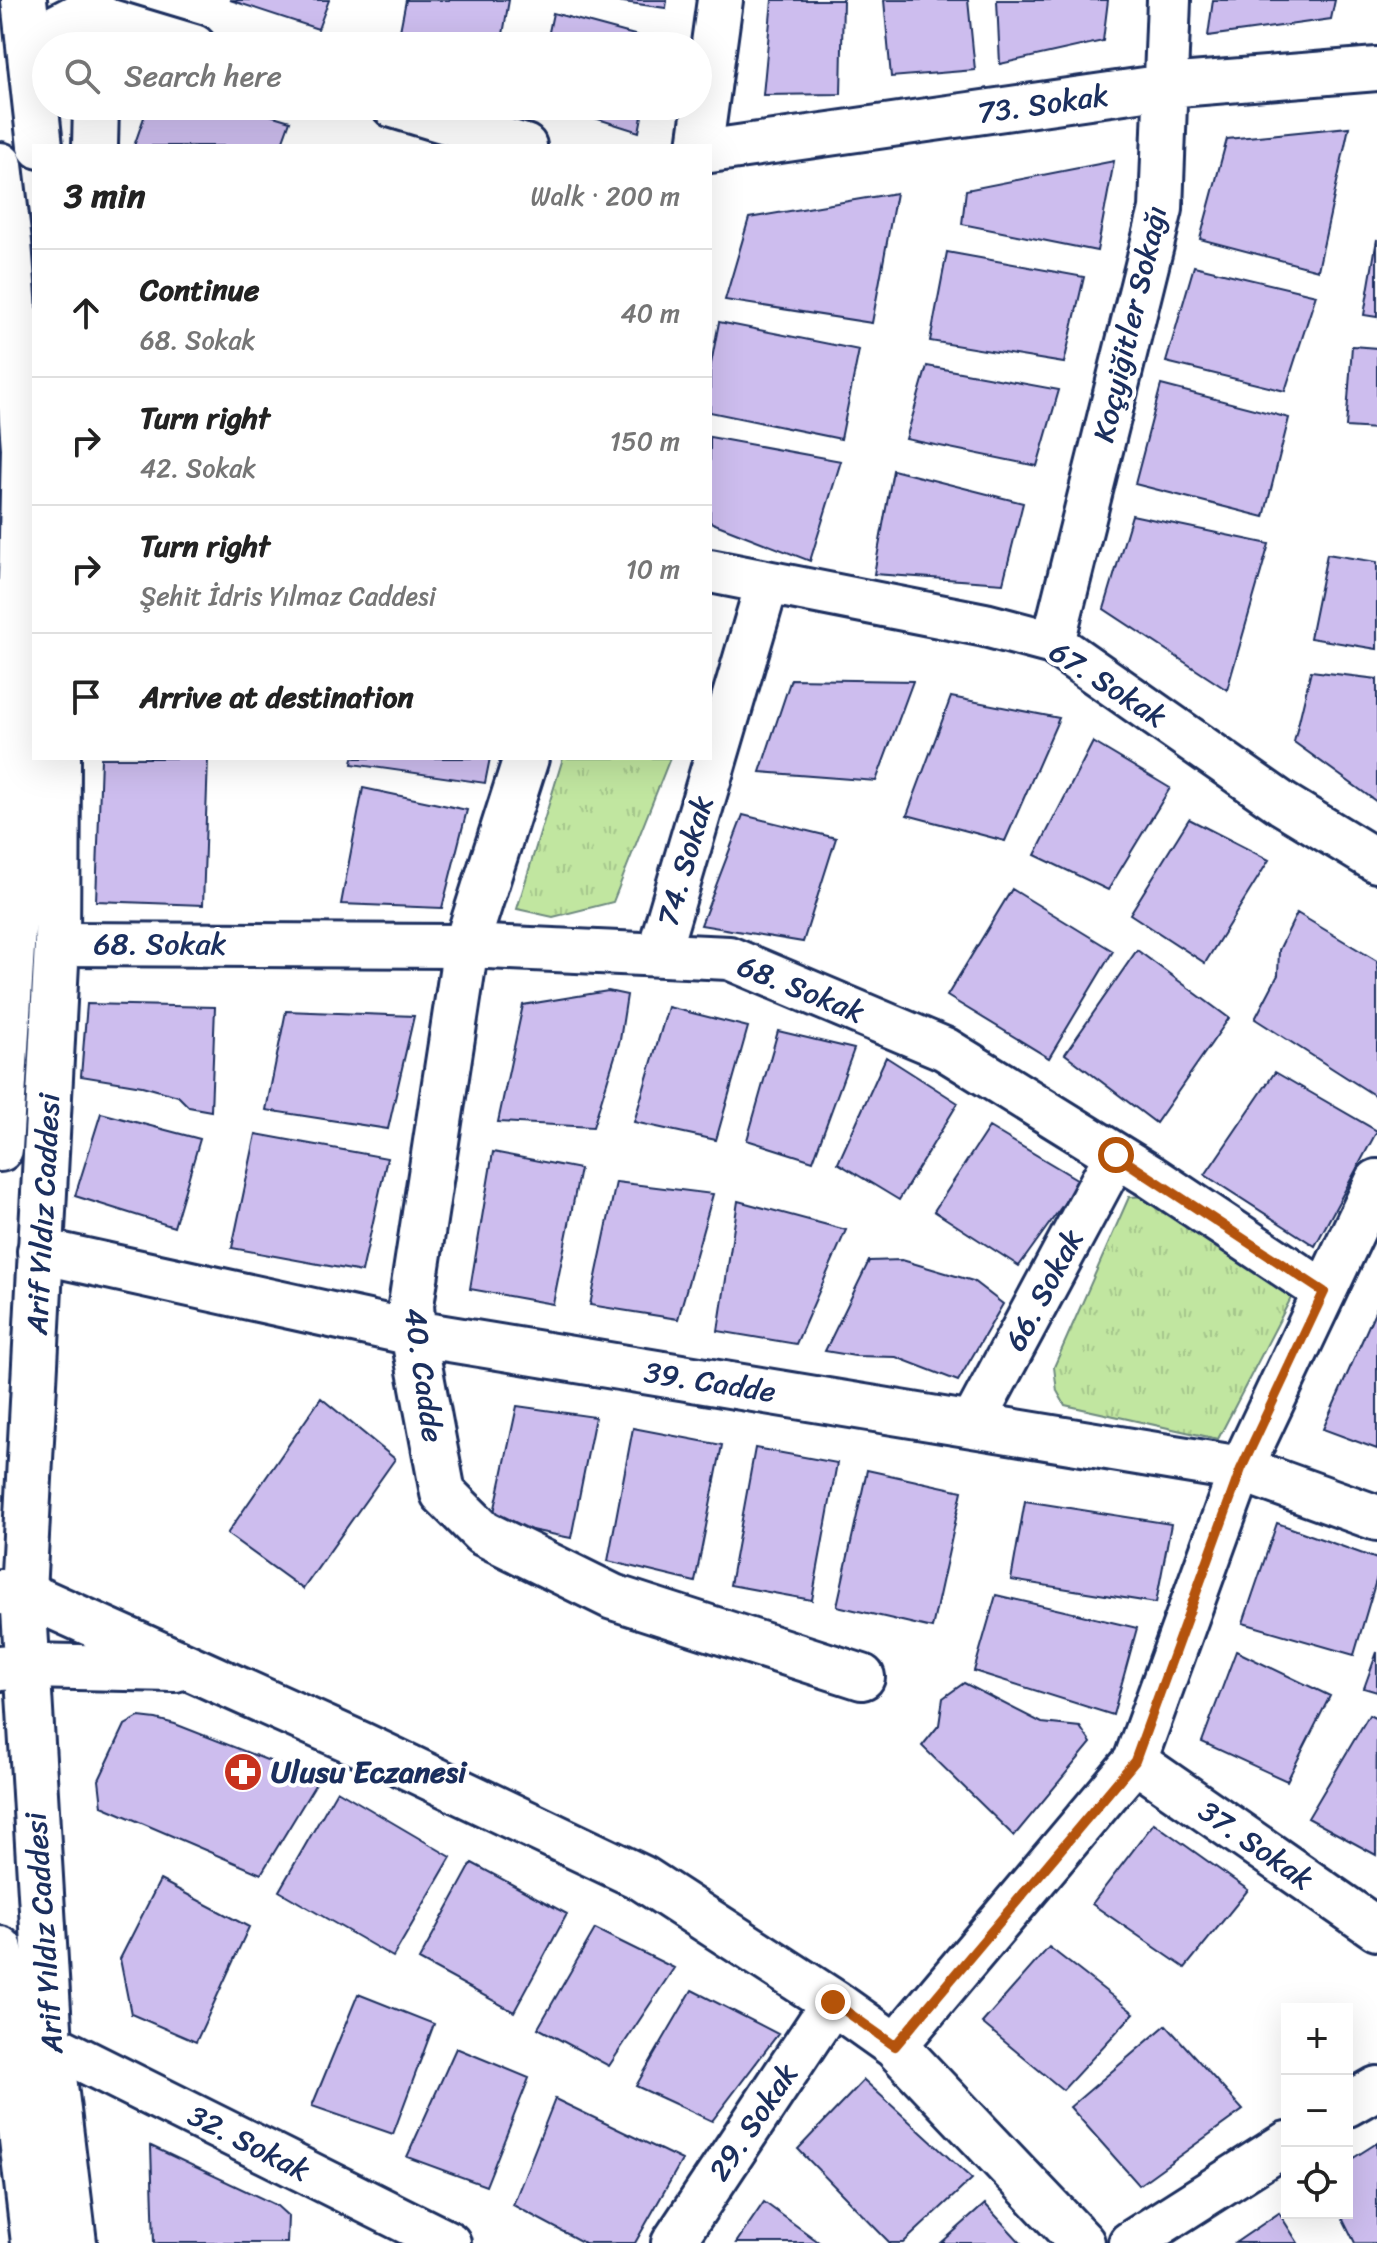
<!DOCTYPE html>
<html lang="en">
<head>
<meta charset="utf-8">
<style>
	body { margin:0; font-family:Sriracha,sans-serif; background:#f6f6f6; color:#222 }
	.controls { position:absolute; right:24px; bottom:24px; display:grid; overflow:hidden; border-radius:0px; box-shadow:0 8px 32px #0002 }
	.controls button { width:72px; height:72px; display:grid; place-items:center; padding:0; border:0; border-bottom:2px solid #e0e0e0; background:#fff; color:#222; font:40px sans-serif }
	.stop { position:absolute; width:24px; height:24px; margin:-18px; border:6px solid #b45309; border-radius:50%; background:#fff }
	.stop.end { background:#b45309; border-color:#fff; box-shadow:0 2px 8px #0008 }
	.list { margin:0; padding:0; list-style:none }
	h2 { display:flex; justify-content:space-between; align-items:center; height:104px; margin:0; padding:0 32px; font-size:34px }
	h2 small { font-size:26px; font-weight:400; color:#767676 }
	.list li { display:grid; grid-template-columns:52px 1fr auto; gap:24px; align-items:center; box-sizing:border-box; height:128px; padding:0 32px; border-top:2px solid #e0e0e0 }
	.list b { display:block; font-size:30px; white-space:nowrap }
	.list p { margin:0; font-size:26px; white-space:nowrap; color:#767676 }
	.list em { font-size:26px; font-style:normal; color:#767676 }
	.icon { flex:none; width:44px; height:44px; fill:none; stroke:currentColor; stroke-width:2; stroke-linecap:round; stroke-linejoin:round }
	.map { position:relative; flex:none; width:1377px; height:2243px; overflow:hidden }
	.search { position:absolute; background:#fff; box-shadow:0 8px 32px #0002; left:32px; top:32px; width:680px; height:88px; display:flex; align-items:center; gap:20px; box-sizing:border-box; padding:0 28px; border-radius:44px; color:#767676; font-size:30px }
	.panel { position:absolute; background:#fff; box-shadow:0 8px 32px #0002; left:32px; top:144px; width:680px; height:616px; border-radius:0px }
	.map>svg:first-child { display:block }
	.park { fill:url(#park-tufts); stroke:#6e8a7f; stroke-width:2 }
	.building { fill:#cdbdee; stroke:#1b2f5e; stroke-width:2 }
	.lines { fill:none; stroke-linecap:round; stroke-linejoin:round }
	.minor-casing { stroke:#1b2f5e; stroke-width:48 }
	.tertiary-casing { stroke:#1b2f5e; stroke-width:50 }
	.secondary-casing { stroke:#1b2f5e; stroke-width:50 }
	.minor { stroke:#fff; stroke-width:42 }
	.tertiary { stroke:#fff; stroke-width:44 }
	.secondary { stroke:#fff; stroke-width:44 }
	.route { stroke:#b45309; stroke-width:10 }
	.labels { text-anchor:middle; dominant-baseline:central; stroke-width:8; stroke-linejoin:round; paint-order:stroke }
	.street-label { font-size:30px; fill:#1b2f5e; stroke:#fff }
	.poi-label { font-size:30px; font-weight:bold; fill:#1b2f5e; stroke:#fff; text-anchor:start }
</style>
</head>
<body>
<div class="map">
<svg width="1377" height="2243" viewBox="0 0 1377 2243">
	<defs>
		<pattern id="park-tufts" width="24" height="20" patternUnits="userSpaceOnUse" patternTransform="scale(2)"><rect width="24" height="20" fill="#c1e6a0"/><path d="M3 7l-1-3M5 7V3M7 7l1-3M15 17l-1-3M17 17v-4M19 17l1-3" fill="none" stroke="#a5c68c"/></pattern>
	</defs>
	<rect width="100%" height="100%" fill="#fff"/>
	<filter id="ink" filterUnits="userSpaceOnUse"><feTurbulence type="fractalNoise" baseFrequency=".0125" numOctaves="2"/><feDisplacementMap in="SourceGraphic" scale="16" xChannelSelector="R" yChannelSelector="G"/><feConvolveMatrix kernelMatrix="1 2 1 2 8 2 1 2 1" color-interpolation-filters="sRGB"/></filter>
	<g filter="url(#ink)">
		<path class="park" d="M 563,758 L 670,758 L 613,902 L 553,917 L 517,909 Z
			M 1151,1196 L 1291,1298 L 1218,1439 L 1065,1405 L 1057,1391 L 1054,1367 L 1129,1197 Z"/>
		<path class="building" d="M 230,0 L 329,0 L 318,29 Z
			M 406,0 L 509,0 L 501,46 L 397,46 Z
			M 609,0 L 667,0 L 666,8 Z
			M 772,0 L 843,0 L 841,94 L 763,95 Z
			M 884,0 L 968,0 L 975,70 L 891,77 Z
			M 997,0 L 1108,0 L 1103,41 L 1000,64 Z
			M 1213,0 L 1335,0 L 1331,19 L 1208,36 Z
			M 553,13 L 657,41 L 656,46 L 546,46 Z
			M 148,106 L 240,106 L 290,121 L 281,146 L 134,146 Z
			M 557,106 L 644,106 L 639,132 Z
			M 1349,127 L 1318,270 L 1200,239 L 1227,139 Z
			M 1114,161 L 1097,251 L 962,224 L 966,190 Z
			M 896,193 L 872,323 L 725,300 L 749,218 Z
			M 1377,239 L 1377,317 L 1364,315 Z
			M 947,252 L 1084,277 L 1064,363 L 930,341 Z
			M 1194,266 L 1316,295 L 1285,391 L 1166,362 Z
			M 719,322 L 859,350 L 841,439 L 710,412 L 710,369 Z
			M 1352,346 L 1377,348 L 1377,429 L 1346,427 Z
			M 927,366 L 1059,390 L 1037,466 L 906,439 Z
			M 1161,385 L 1289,418 L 1264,517 L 1135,484 Z
			M 710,437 L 841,461 L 810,561 L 710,522 Z
			M 893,470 L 1023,503 L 1003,583 L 874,574 Z
			M 1132,515 L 1269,544 L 1227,690 L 1104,609 Z
			M 1327,554 L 1377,562 L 1377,649 L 1310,638 Z
			M 1311,671 L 1377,679 L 1377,802 L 1294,742 Z
			M 791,679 L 913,681 L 876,781 L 760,772 Z
			M 951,697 L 1059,718 L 1005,841 L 907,815 Z
			M 1093,742 L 1170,788 L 1108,890 L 1035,855 Z
			M 101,758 L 208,758 L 203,905 L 96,901 Z
			M 353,758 L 490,758 L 485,783 L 352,764 Z
			M 363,788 L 467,810 L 442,908 L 341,904 Z
			M 743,815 L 836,838 L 803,942 L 701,925 Z
			M 1189,819 L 1269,860 L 1205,963 L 1130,914 Z
			M 1012,889 L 1113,951 L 1049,1058 L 947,996 Z
			M 1297,913 L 1377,961 L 1377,1097 L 1255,1019 L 1278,975 L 1279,950 Z
			M 1137,950 L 1229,1018 L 1156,1123 L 1065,1054 Z
			M 608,991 L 627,995 L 620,1040 L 593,1127 L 498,1122 L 523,1005 Z
			M 87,1004 L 215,1007 L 211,1111 L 189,1107 L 178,1096 L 142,1086 L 81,1076 Z
			M 668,1007 L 748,1027 L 716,1140 L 634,1122 Z
			M 286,1011 L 414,1016 L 388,1129 L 266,1110 Z
			M 778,1031 L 854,1049 L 813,1161 L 747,1140 Z
			M 886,1057 L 958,1103 L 899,1200 L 838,1163 Z
			M 1275,1072 L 1377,1131 L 1315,1246 L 1205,1175 Z
			M 101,1113 L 200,1139 L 174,1227 L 75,1196 Z
			M 989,1127 L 1080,1181 L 1019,1266 L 934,1211 Z
			M 256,1134 L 387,1158 L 362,1272 L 232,1248 Z
			M 493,1152 L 580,1169 L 553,1304 L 470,1289 Z
			M 616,1182 L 713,1194 L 678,1319 L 590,1305 Z
			M 738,1201 L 846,1230 L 796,1344 L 718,1331 Z
			M 902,1260 L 973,1281 L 1003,1304 L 958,1381 L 896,1357 L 855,1356 L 825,1351 L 869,1261 Z
			M 1377,1307 L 1377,1449 L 1323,1429 Z
			M 321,1398 L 395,1459 L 303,1589 L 227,1534 Z
			M 517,1406 L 595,1417 L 571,1538 L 492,1522 Z
			M 633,1428 L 722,1445 L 695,1582 L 608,1561 Z
			M 755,1448 L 837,1463 L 812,1600 L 730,1585 Z
			M 867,1470 L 962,1491 L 932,1628 L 837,1606 Z
			M 1025,1501 L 1171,1524 L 1156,1603 L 1011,1580 Z
			M 1277,1523 L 1377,1559 L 1377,1577 L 1354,1655 L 1243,1623 Z
			M 996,1595 L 1137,1628 L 1113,1715 L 974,1671 Z
			M 1236,1651 L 1330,1696 L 1287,1781 L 1202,1742 Z
			M 1377,1652 L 1377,1692 L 1364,1688 Z
			M 964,1683 L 1042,1723 L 1080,1727 L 1091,1743 L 1014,1836 L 922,1746 L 939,1725 L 943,1698 Z
			M 1369,1715 L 1377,1719 L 1376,1855 L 1308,1818 Z
			M 139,1717 L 156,1719 L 175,1724 L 318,1780 L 261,1874 L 102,1806 L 99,1780 L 125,1725 Z
			M 337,1790 L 451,1857 L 393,1957 L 279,1891 Z
			M 1154,1823 L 1248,1890 L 1185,1968 L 1092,1904 Z
			M 472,1863 L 567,1914 L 514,2012 L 419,1960 Z
			M 160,1880 L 249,1927 L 196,2042 L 131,2014 L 120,1959 Z
			M 595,1929 L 674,1968 L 609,2066 L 538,2028 Z
			M 1049,1947 L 1134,2013 L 1063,2090 L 982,2023 Z
			M 692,1990 L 778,2034 L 712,2121 L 636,2086 Z
			M 358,1994 L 434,2024 L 393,2134 L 312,2106 Z
			M 1166,2025 L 1243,2110 L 1139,2185 L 1070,2107 Z
			M 456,2048 L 529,2078 L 486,2186 L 407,2157 Z
			M 864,2080 L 972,2179 L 903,2243 L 890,2243 L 798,2149 Z
			M 555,2099 L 682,2160 L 635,2243 L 584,2243 L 513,2205 Z
			M 1377,2143 L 1377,2243 L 1355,2243 L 1340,2213 L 1347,2213 L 1347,2162 Z
			M 151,2146 L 276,2205 L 288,2216 L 287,2243 L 154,2243 Z
			M 764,2202 L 820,2243 L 736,2243 Z
			M 985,2204 L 1021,2243 L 941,2243 Z
			M 1279,2213 L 1298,2243 L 1235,2243 Z"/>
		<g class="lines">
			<defs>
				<path id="minor" d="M 84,13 L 194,46
					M 393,106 L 525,146
					M 710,151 L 1166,86 L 1377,69
					M 710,571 L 985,625 L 1053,643 L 1283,804 L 1377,861
					M 1053,643 L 1161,209 L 1169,0
					M 57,944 L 466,946 L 729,958 L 945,1049 L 1150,1176 L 1324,1292
					M 658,954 L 767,584
					M 972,1424 L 1116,1155
					M 1135,1761 L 1377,1929
					M 50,2044 L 449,2243
					M 895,2046 L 1135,1761 L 1241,1469 L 1377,1181
					M 1347,2105 L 1377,2088
					M 673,2243 L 833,2002
					M 1130,2243 L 1287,2143"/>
				<path id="tertiary" d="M 30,41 L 84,13 L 91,0
					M 700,146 L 720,0
					M 526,758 L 466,946 L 411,1305 L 413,1333 L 443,1493 L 483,1533 L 613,1597 L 862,1677
					M 40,1251 L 413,1333 L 1241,1469 L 1377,1518
					M 0,1592 L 23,1593 L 362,1745 L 642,1878 L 833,2002 L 895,2046 L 1082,2243
					M 0,1668 L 27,1666 L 175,1669"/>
				<path id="secondary" d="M 24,0 L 40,146
					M 84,13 L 93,46
					M 95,146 L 96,106
					M 0,165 L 9,242 L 24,448 L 13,930 L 0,1149
					M 58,758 L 57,944 L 23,1593 L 50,2044 L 74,2243
					M 0,1949 L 34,2243"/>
			</defs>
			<use href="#minor" class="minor-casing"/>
			<use href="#tertiary" class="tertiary-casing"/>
			<use href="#secondary" class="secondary-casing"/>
			<use href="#minor" class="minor"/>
			<use href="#tertiary" class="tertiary"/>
			<use href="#secondary" class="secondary"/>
		</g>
	</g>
	<g class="lines" filter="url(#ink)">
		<path class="route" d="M 833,2002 L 895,2046 L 1135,1761 L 1241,1469 L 1324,1292 L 1116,1155"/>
	</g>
	<defs>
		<symbol id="pharmacy-disc" viewBox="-11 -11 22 22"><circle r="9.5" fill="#c8321e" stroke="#fff"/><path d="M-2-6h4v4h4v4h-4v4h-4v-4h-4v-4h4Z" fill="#fff"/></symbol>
	</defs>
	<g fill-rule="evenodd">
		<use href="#pharmacy-disc" x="221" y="1750" width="44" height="44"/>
	</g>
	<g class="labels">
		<g class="street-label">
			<text transform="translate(1043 104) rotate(-8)">73. Sokak</text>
			<text transform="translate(1130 324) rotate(-77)">Koçyiğitler Sokağı</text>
			<text transform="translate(1108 684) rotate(33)">67. Sokak</text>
			<text transform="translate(685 861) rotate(-74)">74. Sokak</text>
			<text x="160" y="944">68. Sokak</text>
			<text transform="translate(801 989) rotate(22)">68. Sokak</text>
			<text transform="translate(43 1214) rotate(-87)">Arif Yıldız Caddesi</text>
			<text transform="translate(1044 1290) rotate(-62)">66. Sokak</text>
			<text transform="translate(424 1375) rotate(82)">40. Cadde</text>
			<text transform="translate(710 1382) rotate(9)">39. Cadde</text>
			<text transform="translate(1256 1845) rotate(35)">37. Sokak</text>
			<text transform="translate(44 1933) rotate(-94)">Arif Yıldız Caddesi</text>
			<text transform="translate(753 2122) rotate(-56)">29. Sokak</text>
			<text transform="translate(249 2143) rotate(27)">32. Sokak</text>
		</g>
		<g class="poi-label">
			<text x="271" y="1772">Ulusu Eczanesi</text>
		</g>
	</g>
</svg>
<div class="controls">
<button>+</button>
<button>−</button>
<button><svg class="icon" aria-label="locate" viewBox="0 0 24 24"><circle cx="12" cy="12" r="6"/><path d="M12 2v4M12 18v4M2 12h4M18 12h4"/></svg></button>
</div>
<div class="stop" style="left:1116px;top:1155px"></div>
<div class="stop end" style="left:833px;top:2002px"></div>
<div class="search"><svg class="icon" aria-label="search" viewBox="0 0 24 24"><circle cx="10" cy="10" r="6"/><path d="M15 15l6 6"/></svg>Search here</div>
<section class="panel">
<h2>3 min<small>Walk · 200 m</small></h2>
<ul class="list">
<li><svg class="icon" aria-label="ahead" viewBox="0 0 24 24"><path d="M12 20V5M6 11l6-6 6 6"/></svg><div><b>Continue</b><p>68. Sokak</p></div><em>40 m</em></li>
<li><svg class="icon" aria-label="right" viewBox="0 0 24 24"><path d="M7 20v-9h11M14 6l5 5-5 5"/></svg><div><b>Turn right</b><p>42. Sokak</p></div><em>150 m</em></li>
<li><svg class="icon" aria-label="right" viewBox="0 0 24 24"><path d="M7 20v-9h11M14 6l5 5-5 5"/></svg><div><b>Turn right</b><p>Şehit İdris Yılmaz Caddesi</p></div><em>10 m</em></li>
<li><svg class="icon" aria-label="arrive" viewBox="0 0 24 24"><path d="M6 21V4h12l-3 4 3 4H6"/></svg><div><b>Arrive at destination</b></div></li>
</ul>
</section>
</div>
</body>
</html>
